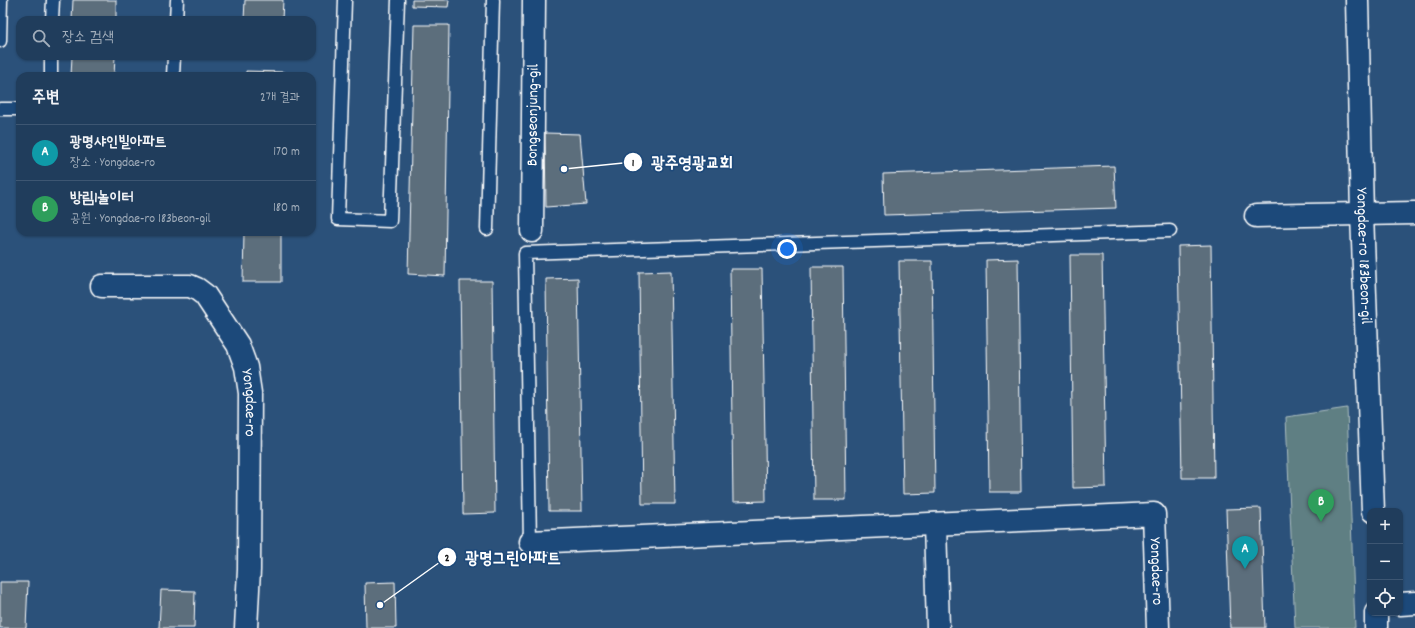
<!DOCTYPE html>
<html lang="ko">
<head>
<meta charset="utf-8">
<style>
	body { margin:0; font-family:Dekko,"Poor Story",sans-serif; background:#284462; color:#f1f3f6 }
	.controls { position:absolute; right:12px; bottom:12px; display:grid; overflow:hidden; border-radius:8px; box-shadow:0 1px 3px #0004 }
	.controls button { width:36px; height:36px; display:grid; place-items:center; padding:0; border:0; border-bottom:1px solid #3d5672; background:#203d5c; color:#f1f3f6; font:20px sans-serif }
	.you { position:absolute; left:787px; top:249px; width:14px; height:14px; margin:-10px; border:3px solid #fff; border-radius:50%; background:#1a73e8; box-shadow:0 0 0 6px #1a73e833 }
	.badge { display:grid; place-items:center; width:26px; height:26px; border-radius:50%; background:#90b9f0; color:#fff; font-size:13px; font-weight:700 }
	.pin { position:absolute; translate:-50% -33px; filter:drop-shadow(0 1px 2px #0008) }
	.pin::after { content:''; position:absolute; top:21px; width:14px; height:12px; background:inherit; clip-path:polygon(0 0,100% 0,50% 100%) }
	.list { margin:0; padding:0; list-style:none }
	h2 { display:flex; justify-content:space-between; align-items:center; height:52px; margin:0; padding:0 16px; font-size:17px }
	h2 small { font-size:13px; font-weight:400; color:#a2aebb }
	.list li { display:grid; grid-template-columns:26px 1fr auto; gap:12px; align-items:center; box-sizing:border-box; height:56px; padding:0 16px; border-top:1px solid #3d5672 }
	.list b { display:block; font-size:15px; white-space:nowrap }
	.list p { margin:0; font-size:13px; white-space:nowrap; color:#a2aebb }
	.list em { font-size:13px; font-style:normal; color:#a2aebb }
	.icon { flex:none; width:22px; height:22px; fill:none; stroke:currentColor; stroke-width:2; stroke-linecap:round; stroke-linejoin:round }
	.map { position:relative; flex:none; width:1415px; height:628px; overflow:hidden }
	.search { position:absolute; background:#203d5c; box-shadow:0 1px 3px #0004; left:16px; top:16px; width:300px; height:44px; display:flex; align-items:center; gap:10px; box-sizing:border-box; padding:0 14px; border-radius:12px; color:#a2aebb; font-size:15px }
	.panel { position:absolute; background:#203d5c; box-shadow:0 1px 3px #0004; left:16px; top:72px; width:300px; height:164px; border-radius:12px }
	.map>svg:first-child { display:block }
	.green { fill:#5e7f83; stroke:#aebfc1 }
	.building { fill:#5b6e7c; stroke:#fff }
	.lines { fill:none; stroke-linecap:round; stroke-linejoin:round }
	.lane-casing { stroke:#fff; stroke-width:15 }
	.street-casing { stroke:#fff; stroke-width:25 }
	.lane { stroke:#1f4a7a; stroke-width:12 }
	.street { stroke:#1f4a7a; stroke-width:22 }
	.labels { text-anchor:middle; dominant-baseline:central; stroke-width:3.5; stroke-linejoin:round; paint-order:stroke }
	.street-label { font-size:16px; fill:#fff; stroke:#1f4a7a }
	.leader { fill:none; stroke:#fff; stroke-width:1.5 }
	.callout-dot { fill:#fff; stroke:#1f4a7a; stroke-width:1.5 }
	.mark-label { font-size:12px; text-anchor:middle; font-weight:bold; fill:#111 }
	.callout-label { font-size:17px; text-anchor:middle; font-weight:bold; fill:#fff; stroke:#1f4a7a; stroke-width:3.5; stroke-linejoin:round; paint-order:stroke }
</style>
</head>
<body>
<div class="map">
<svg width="1415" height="628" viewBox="0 0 1415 628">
	<rect width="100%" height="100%" fill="#2b517a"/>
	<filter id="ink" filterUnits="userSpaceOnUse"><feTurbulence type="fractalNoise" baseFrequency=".025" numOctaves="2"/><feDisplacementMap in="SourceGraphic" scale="8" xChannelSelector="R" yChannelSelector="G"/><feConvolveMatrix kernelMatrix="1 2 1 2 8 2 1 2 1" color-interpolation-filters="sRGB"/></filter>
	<g filter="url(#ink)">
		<path class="green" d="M 1347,408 L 1355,628 L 1295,628 L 1286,417 Z"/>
		<path class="building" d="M 73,0 L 116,0 L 116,20 L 72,20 Z
			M 245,0 L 283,0 L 282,20 L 244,20 Z
			M 412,0 L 449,0 L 448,7 L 412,6 Z
			M 414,25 L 449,25 L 445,276 L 408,274 Z
			M 72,56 L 115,56 L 114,76 L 71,76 Z
			M 246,71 L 284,72 L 284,76 L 246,76 Z
			M 545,133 L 580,134 L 586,204 L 546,207 Z
			M 1114,166 L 1116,208 L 884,215 L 883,174 Z
			M 244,232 L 281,232 L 281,282 L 243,282 Z
			M 1211,245 L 1214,478 L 1182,478 L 1178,246 Z
			M 1070,255 L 1102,255 L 1106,487 L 1073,488 Z
			M 1018,259 L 1021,492 L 989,492 L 986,260 Z
			M 899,261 L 932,261 L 935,493 L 903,494 Z
			M 811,267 L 843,267 L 846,500 L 814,500 Z
			M 730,269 L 762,269 L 766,501 L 733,502 Z
			M 671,271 L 675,504 L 642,504 L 639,272 Z
			M 578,278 L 582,511 L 549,511 L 546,279 Z
			M 460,281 L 492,281 L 495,513 L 463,514 Z
			M 1261,508 L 1265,628 L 1230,628 L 1226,509 Z
			M 0,582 L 28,582 L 26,628 L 0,628 Z
			M 395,582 L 396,628 L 366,628 L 365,583 Z
			M 161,590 L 195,591 L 194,628 L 159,628 Z"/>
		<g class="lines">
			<defs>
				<path id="lane" d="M 345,0 L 338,219 L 390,221 L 398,0
					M 52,20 L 53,0
					M 176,20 L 177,0
					M 0,41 L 1,0
					M 51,76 L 51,56
					M 173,76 L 174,56
					M 0,109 L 20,109
					M 487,229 L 493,0
					M 530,542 L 525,253 L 1170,231"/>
				<g id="street">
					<path id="s1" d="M 1357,0 L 1362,214 L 1373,511"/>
					<path d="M 1256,216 L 1415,213"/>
					<path id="s2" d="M 532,231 L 534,0"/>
					<path id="s3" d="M 102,286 L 190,286 L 197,289 L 205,295 L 238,345 L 246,367 L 250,393 L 249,570 L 246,628"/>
					<path d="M 935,524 L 938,628"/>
					<path id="s4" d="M 530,542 L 1154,514 L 1158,628"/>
					<path d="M 1400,604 L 1415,603"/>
					<path d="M 1376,628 L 1376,613"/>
				</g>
			</defs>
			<use href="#lane" class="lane-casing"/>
			<use href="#street" class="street-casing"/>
			<use href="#lane" class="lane"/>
			<use href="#street" class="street"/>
		</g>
	</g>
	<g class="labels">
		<g class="street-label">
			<text stroke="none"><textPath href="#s2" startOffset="116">Bongseonjung-gil</textPath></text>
			<text stroke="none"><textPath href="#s1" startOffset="256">Yongdae-ro 183beon-gil</textPath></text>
			<text stroke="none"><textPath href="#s3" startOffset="225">Yongdae-ro</textPath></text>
			<text stroke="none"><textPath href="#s4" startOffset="682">Yongdae-ro</textPath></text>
		</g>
	</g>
	<path class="leader" d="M564 169L633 162M380 605L447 557"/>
	<g class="callout-dot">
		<circle cx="564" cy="169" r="4"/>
		<circle cx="380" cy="605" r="4"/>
		<circle cx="633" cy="162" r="10"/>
		<circle cx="447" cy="557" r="10"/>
	</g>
	<g class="mark-label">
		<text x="633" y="166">1</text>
		<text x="447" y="561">2</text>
	</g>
	<g class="callout-label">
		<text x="692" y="168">광주영광교회</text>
		<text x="513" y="563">광명그린아파트</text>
	</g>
</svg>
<div class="controls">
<button>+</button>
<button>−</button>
<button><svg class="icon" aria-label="locate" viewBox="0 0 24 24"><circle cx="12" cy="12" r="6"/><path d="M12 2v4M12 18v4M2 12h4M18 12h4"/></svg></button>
</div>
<div class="you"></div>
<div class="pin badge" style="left:1245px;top:569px;background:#0f9aa8">A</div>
<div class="pin badge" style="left:1321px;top:522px;background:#2e9e5b">B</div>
<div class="search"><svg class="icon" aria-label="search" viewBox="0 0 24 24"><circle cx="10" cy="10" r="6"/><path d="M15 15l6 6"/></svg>장소 검색</div>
<section class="panel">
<h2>주변<small>2개 결과</small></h2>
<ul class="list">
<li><span class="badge" style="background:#0f9aa8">A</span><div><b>광명샤인빌아파트</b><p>장소 · Yongdae-ro</p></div><em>170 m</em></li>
<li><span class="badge" style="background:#2e9e5b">B</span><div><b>방림1놀이터</b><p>공원 · Yongdae-ro 183beon-gil</p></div><em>180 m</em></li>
</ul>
</section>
</div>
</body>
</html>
